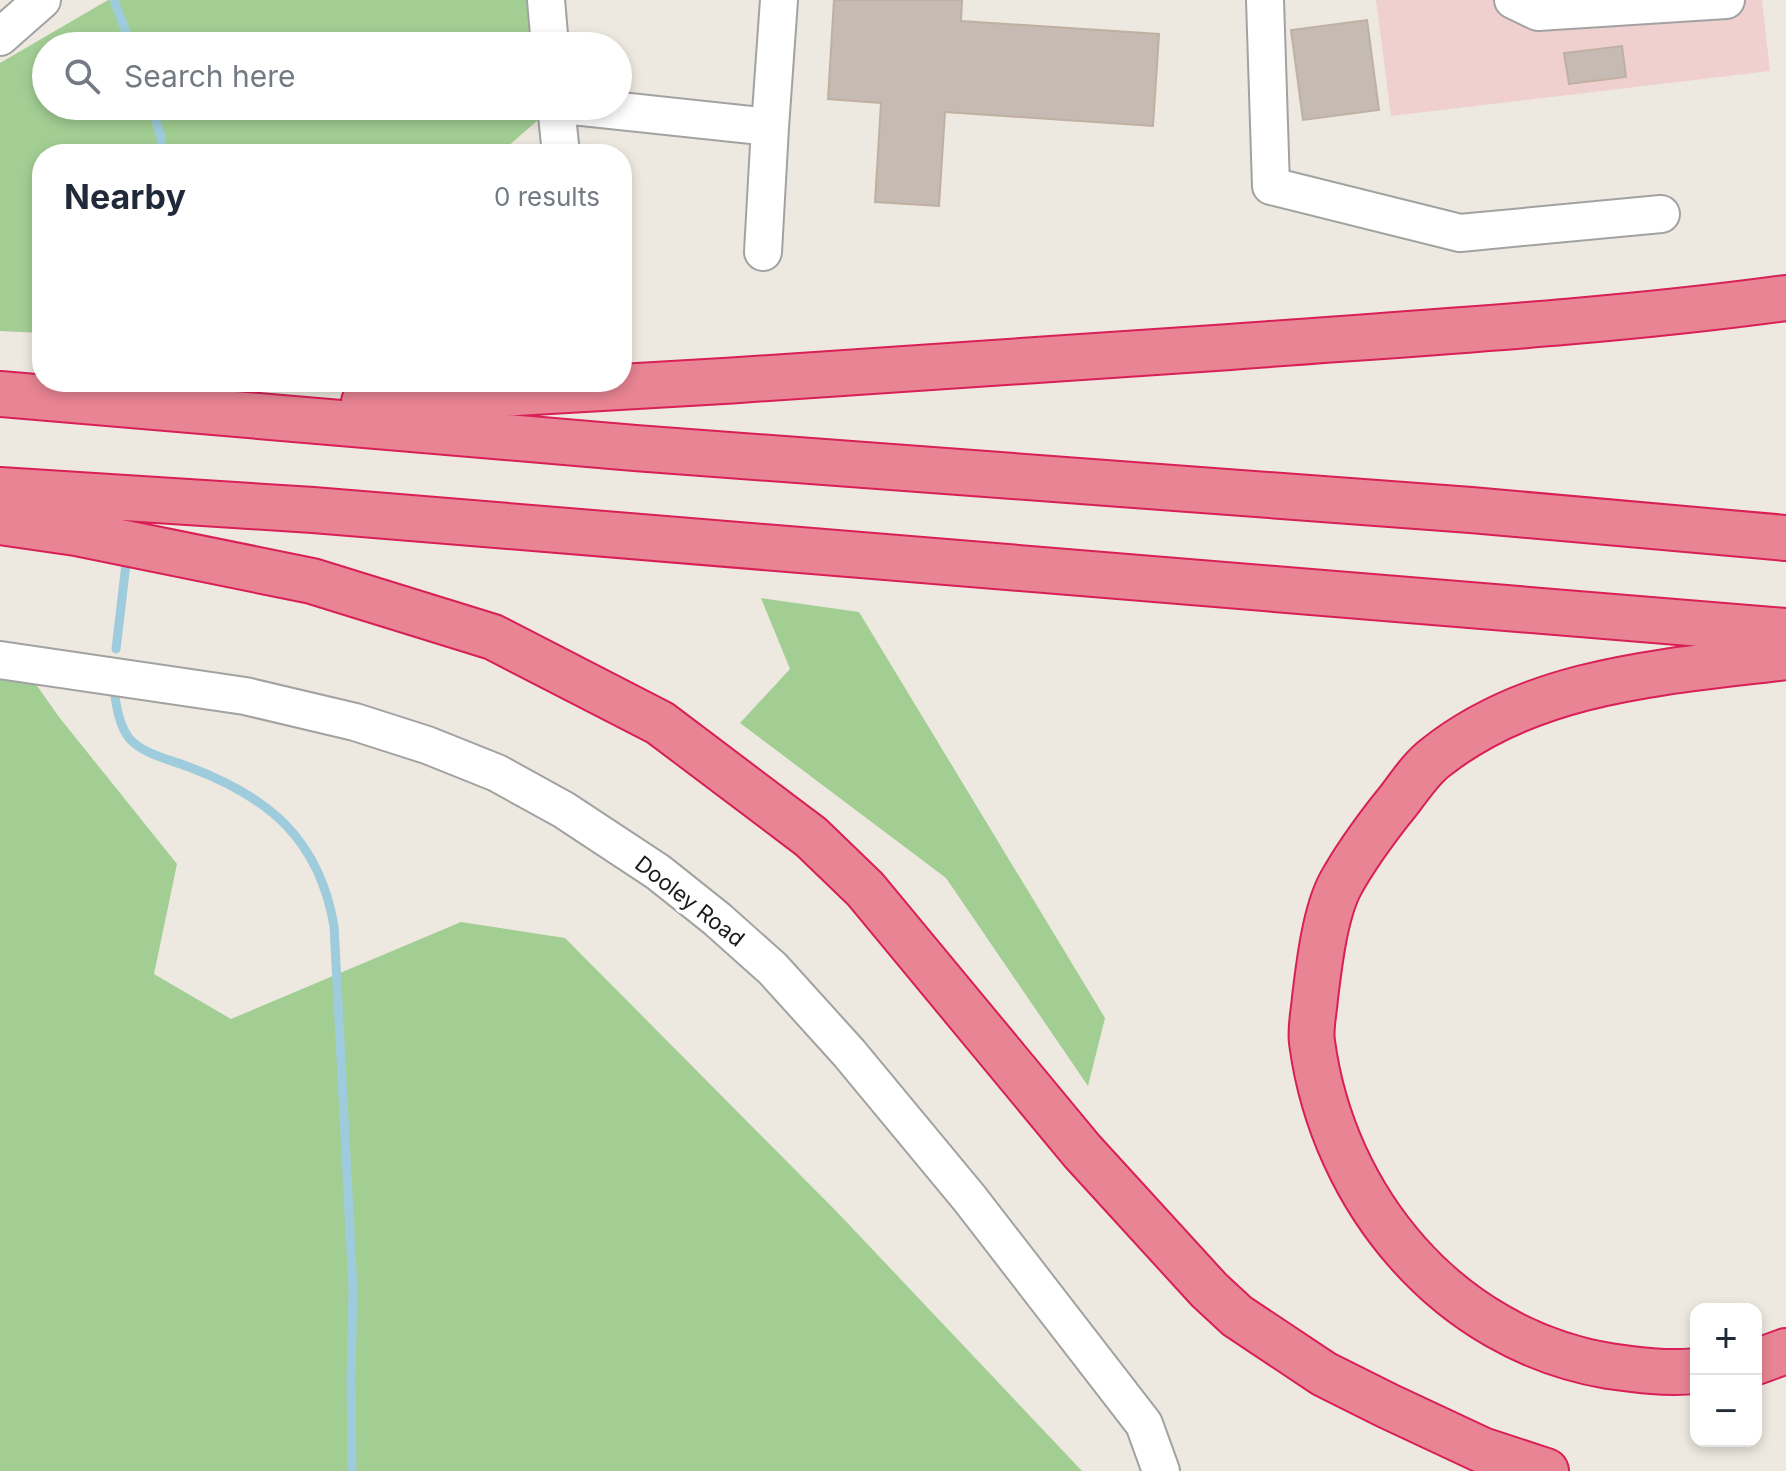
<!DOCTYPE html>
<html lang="en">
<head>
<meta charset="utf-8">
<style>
	body { margin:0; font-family:Inter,sans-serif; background:#f2f2f3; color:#1f2937 }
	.controls { position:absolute; right:24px; bottom:24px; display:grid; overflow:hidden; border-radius:16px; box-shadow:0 4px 12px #0003 }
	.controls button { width:72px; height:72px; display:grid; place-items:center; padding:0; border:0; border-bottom:2px solid #e0e1e3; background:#fff; color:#1f2937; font:40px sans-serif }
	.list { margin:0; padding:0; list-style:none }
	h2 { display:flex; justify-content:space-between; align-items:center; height:104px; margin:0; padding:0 32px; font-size:34px }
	h2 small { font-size:26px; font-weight:400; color:#747a83 }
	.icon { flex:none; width:44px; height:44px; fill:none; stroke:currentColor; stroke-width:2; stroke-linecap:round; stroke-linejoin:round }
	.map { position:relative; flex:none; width:1786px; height:1471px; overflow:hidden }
	.search { position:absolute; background:#fff; box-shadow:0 4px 12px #0003; left:32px; top:32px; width:600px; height:88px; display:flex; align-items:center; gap:20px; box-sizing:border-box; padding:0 28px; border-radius:44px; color:#747a83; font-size:30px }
	.panel { position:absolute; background:#fff; box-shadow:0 4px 12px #0003; left:32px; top:144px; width:600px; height:248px; border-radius:32px }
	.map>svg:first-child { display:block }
	.commercial { fill:#efd0ce }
	.forest { fill:#a2ce93 }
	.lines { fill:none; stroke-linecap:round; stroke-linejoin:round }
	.stream { stroke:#9eccdc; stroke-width:9 }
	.building { fill:#c5bbb3; stroke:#bfb0a2; stroke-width:2 }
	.minor-casing { stroke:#a2a2a2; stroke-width:40 }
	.highway-casing { stroke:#d91f57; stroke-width:48 }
	.minor { stroke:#fff; stroke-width:36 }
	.highway { stroke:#e88493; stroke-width:44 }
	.labels { text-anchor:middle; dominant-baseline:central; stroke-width:7; stroke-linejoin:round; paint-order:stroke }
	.street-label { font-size:22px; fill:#1b1b1b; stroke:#fff }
</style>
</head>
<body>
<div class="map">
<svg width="1786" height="1471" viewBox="0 0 1786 1471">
	<rect width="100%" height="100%" fill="#ede9e0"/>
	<path class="commercial" d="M 1376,0 L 1762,0 L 1770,71 L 1391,116 Z"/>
	<path class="forest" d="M 108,0 L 546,0 L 550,46 L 46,46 L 46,106 L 554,106 L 507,147 L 361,154 L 42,154 L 42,333 L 0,331 L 0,63 Z
		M 761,598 L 859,612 L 1105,1018 L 1088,1086 L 946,878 L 740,723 L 790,669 Z
		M 0,660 L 21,663 L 59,717 L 177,864 L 154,974 L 231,1019 L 461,922 L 565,938 L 838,1213 L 1082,1471 L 0,1471 Z"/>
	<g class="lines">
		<path class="stream" d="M 114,0 L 131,46
			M 151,106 L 161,137 L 162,154
			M 116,649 L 126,564
			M 113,685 C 116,702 118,724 129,738 C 142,754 171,760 189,767 C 269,797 319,839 334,926 L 353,1289 L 351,1379 L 352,1471"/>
	</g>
	<path class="building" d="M 834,0 L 962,0 L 961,21 L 1159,34 L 1153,126 L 945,112 L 939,206 L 875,202 L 881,103 L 828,99 Z
		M 1367,20 L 1379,110 L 1303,120 L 1291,30 Z
		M 1622,46 L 1626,77 L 1569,84 L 1564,53 Z"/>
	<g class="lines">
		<defs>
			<path id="minor" d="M 546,0 L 550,46
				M 1265,0 L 1271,186 L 1460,233 L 1661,214
				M 1513,0 L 1538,12 L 1726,0
				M 0,37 L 42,0
				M 556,106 L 561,154
				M 573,106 L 770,127 L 779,0
				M 763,252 L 770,127
				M 0,660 L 245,696 L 355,722 L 427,745 L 497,773 L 564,810 L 658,872 L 717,919 L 773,969 L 849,1053 L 970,1199 L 1144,1424 L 1161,1471"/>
			<path id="highway" d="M 0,394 L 635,448 L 1471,510 L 1786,538
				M 364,402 C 653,386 941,368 1230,347 C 1415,333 1602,323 1786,298
				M 0,490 L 313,510 L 1786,631
				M 0,522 L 76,533 L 312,581 L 493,637 L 660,723 L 811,837 L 865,889 L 1082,1151 L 1209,1290 L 1237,1316 L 1324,1374 L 1388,1406 L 1482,1450 L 1546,1471
				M 1756,1362 L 1786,1351
				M 1696,1371 C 1667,1374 1637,1370 1609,1366 C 1448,1339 1333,1200 1312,1042 C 1310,1028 1314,1012 1315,998 C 1319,965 1325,912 1341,883 C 1355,858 1373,833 1391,810 C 1405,794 1418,771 1435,758 C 1534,679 1665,672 1786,657"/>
		</defs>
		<use href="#minor" class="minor-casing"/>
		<use href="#highway" class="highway-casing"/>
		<use href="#minor" class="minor"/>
		<use href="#highway" class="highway"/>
	</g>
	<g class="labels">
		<g class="street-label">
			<text transform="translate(690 901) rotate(38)">Dooley Road</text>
		</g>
	</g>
</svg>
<div class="controls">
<button>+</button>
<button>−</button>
</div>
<div class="search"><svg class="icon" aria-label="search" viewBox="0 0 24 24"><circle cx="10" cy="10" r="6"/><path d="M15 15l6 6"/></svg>Search here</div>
<section class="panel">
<h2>Nearby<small>0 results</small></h2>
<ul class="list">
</ul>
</section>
</div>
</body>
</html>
